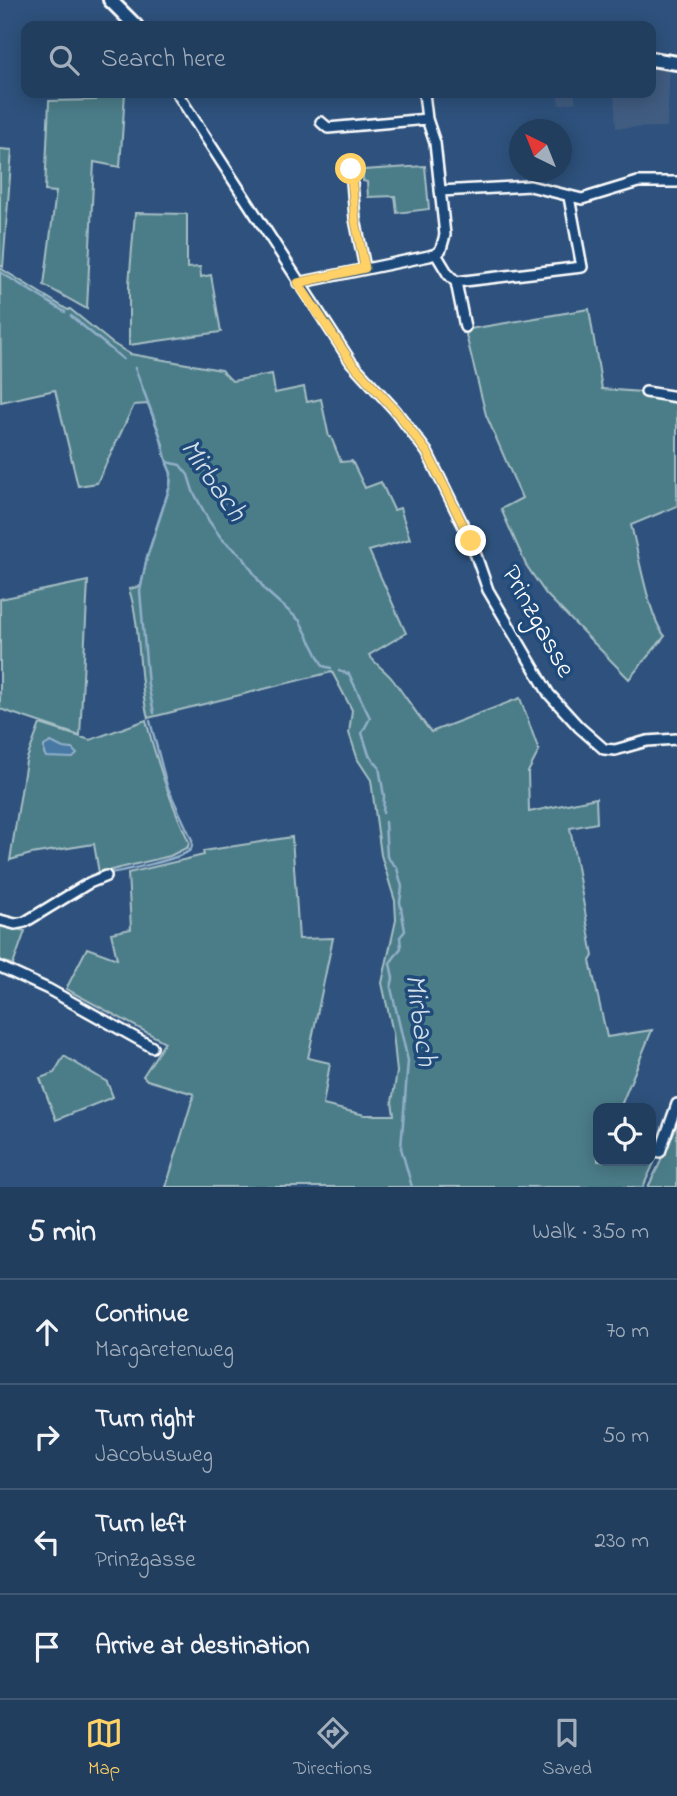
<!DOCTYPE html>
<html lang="en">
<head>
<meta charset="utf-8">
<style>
	body { margin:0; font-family:"Indie Flower",sans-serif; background:#2a4564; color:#f1f3f6 }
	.controls { position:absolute; right:21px; bottom:21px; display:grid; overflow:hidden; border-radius:14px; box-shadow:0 4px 18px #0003 }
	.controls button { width:63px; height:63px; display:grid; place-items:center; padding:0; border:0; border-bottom:2px solid #3f5773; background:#223e5e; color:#f1f3f6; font:35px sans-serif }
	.compass { position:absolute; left:509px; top:119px; width:63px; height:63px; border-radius:50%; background:#223e5e; box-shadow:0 4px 18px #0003; rotate:317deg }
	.stop { position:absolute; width:21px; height:21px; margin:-16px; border:5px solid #ffd166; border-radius:50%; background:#fff }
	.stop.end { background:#ffd166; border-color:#fff; box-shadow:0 2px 7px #0008 }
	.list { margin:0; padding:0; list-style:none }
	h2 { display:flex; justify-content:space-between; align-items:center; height:91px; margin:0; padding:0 28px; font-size:30px }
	h2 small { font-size:23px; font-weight:400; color:#a2aebc }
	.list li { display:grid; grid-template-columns:46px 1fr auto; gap:21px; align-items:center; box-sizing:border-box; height:105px; padding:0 28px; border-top:2px solid #3f5773 }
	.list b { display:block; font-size:26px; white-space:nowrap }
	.list p { margin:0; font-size:23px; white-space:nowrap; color:#a2aebc }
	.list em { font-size:23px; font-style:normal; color:#a2aebc }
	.icon { flex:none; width:38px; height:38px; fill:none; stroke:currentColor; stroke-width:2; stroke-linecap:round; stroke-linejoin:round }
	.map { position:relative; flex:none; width:677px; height:1187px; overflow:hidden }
	.search { position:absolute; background:#223e5e; box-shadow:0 4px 18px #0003; left:21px; right:21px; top:21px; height:77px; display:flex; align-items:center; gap:18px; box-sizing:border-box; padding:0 24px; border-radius:14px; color:#a2aebc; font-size:26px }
	.sheet { height:511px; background:#223e5e }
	nav { display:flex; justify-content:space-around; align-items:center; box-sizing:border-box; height:98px; border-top:2px solid #3f5773; background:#223e5e; font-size:19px; color:#a2aebc }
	nav a { display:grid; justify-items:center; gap:4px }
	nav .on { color:#ffd166 }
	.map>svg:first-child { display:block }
	.built { fill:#405c81 }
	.green { fill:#4c7d89; stroke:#a6bec4; stroke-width:2 }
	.water { fill:#4779a4; stroke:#91afc8; stroke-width:2 }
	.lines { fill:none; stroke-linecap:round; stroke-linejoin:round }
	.stream { stroke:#91afc8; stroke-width:2.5 }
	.street-casing { stroke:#fff; stroke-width:14 }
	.secondary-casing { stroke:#fff; stroke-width:18 }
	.street { stroke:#1f4a7a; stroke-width:9 }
	.secondary { stroke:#1f4a7a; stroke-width:12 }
	.route { stroke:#ffd166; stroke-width:9 }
	.labels { text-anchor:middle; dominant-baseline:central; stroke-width:7; stroke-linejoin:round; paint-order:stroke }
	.street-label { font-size:28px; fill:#fff; stroke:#1f4a7a }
	.water-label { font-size:30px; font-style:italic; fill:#d1dee8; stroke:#1f4a7a }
</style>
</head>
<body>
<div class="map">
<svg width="677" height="1187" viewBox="0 0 677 1187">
	<rect width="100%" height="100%" fill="#2e527d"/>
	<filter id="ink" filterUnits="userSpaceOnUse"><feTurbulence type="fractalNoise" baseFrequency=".0143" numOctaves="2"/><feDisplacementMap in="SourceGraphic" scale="14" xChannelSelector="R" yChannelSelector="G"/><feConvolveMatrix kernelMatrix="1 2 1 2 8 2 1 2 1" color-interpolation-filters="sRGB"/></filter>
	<g filter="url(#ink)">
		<path class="built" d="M 651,65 L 670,67 L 667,127 L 616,128 L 614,93 L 651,93 Z
			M 557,93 L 574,93 L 576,102 L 559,105 Z"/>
		<path class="green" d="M 96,93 L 125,93 L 120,167 L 94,162 L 87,309 L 44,285 L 56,192 L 45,191 L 49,101 L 96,100 Z
			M 0,149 L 12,150 L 3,267 L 0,265 Z
			M 425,166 L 429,209 L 397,213 L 395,196 L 368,197 L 367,182 L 363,181 L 363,170 Z
			M 135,213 L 187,214 L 187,268 L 200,267 L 201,277 L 211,275 L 221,332 L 129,345 L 129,284 Z
			M 0,268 L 68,310 L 70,309 L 112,343 L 130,354 L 221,370 L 232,381 L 272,374 L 275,393 L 304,387 L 307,402 L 321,399 L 329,437 L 331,437 L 341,462 L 352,461 L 365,488 L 381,482 L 394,510 L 400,508 L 410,539 L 369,551 L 406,633 L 369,655 C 376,665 386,671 393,680 C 406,697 417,715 431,732 L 520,698 L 539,751 L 528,772 L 529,812 L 596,798 L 597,823 L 570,828 L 593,956 L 590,961 L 607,1037 L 652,1030 L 620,1108 L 598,1108 L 598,1161 L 651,1161 L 651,1148 L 659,1152 L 643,1187 L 166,1187 L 194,1094 L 147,1080 L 143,1076 L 165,1042 L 66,989 L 87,948 L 117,959 L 111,933 L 131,929 L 128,873 L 204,855 L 203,851 L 292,837 L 299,939 L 333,938 L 308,1058 L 330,1063 L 323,1105 L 365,1115 L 394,1115 L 392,1102 L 397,1072 L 393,1033 L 382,983 L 396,920 L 395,901 L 381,855 L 371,780 L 358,760 L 349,733 L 352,710 L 332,672 L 148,718 C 137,676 142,630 129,589 L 141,586 L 147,557 L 170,486 L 171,474 L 164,454 L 164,447 L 148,404 L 134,405 L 97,483 L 78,486 L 55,390 L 1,402 Z
			M 589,309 L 602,389 L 641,392 L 641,396 L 677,402 L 677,506 L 631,525 C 638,551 649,619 665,636 L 629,679 L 546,594 L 526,565 L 501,509 L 522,498 L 486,415 L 466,335 L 470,329 Z
			M 88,581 L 80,736 L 0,709 L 0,599 Z
			M 146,720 C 157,764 170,801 189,842 L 188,847 L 170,856 L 99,873 L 94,844 L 31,854 L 10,860 L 26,761 L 40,724 L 90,740 Z
			M 0,925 L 25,931 L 13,965 L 0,960 Z
			M 64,1056 L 107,1082 L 113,1097 L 56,1120 L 40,1078 L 54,1073 Z
			M 677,1114 L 677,1187 L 648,1187 L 659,1165 Z"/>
		<path class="water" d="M 51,742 L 63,748 L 72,749 L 77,754 L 73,758 L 46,757 L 44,753 L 44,746 Z"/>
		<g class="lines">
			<path class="stream" d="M 0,272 L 65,312
				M 71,316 L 123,359
				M 135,368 L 159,432 L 167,462 L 180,465 L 188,475 L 193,491 L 209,521 L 222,539 L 243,557 L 265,590 L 300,621 L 323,666 L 331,668
				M 339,671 L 349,674 L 370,718 L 362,733 L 369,755 L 379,767 L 384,796 L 383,813
				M 154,713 L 148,685 L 140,591 L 147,557 L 170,486 L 171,473 L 167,464
				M 385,822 L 387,857 L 397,868 L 402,887 L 400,902 L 405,931 L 400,937 L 401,948 L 390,963 L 393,978 L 391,988 L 408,1061 L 401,1148 L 412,1187
				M 109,873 C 123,871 181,859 190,850 C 193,847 192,844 192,840 L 167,786 L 150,721"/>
			<defs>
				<path id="street" d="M 177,93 L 351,362 L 395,410 L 427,452 L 471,541 L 488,590 L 549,694 L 579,727 L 604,749 L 615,750 L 647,741 L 677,739
					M 321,122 L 328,128 L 427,119
					M 351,169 L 355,219 L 365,268
					M 440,191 L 530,186 L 582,199 L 638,182 L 677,182
					M 436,254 L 448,274 L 456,282 L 465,327
					M 456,282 L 582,267 L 569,197
					M 298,283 L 429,256 L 436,254 L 441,249 L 445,235 L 435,143 L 427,119 L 424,93
					M 646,392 L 677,397
					M 0,920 L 15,924 L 25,922 L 89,883 L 106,876
					M 0,967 L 48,989 L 152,1047
					M 660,1152 L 677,1104"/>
				<path id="secondary" d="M 110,0 L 136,26
					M 651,59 L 677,63"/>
			</defs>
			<use href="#street" class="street-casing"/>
			<use href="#secondary" class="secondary-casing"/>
			<use href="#street" class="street"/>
			<use href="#secondary" class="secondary"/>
		</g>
	</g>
	<g class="lines" filter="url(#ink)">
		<path class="route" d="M 351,169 L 355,219 L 365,268 L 298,283 L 351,362 L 395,410 L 427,452 L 471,541"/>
	</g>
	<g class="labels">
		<g class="street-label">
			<text transform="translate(537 622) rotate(61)">Prinzgasse</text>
		</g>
		<g class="water-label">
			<text transform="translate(212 481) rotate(55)">Mirbach</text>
			<text transform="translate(419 1020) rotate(82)">Mirbach</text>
		</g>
	</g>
</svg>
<div class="controls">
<button><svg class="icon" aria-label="locate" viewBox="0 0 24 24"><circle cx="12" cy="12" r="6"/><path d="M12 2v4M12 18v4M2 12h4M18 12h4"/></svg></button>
</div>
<svg class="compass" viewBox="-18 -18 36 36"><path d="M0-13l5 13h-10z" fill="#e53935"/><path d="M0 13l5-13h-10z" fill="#a2aebc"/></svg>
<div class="stop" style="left:351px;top:169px"></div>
<div class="stop end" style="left:471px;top:541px"></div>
<div class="search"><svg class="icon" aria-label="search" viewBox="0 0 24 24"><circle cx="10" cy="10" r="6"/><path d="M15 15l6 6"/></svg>Search here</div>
</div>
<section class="sheet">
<h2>5 min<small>Walk · 350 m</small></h2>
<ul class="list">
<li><svg class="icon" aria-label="ahead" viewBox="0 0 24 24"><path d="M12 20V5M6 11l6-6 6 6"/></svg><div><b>Continue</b><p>Margaretenweg</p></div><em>70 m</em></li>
<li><svg class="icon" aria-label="right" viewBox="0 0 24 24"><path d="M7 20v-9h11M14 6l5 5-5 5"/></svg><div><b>Turn right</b><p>Jacobusweg</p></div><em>50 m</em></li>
<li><svg class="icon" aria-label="left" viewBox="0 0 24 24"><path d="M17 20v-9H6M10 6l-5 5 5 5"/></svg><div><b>Turn left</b><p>Prinzgasse</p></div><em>230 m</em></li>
<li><svg class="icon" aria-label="arrive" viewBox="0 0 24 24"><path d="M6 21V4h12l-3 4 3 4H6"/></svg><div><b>Arrive at destination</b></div></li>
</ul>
</section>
<nav>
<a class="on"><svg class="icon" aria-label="map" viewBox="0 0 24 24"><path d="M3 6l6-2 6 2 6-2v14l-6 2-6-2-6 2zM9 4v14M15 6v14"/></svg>Map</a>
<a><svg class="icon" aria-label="directions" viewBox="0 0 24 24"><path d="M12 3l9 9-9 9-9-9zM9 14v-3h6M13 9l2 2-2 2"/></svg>Directions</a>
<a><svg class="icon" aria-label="saved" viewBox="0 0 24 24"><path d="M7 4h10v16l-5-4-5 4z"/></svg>Saved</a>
</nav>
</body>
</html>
